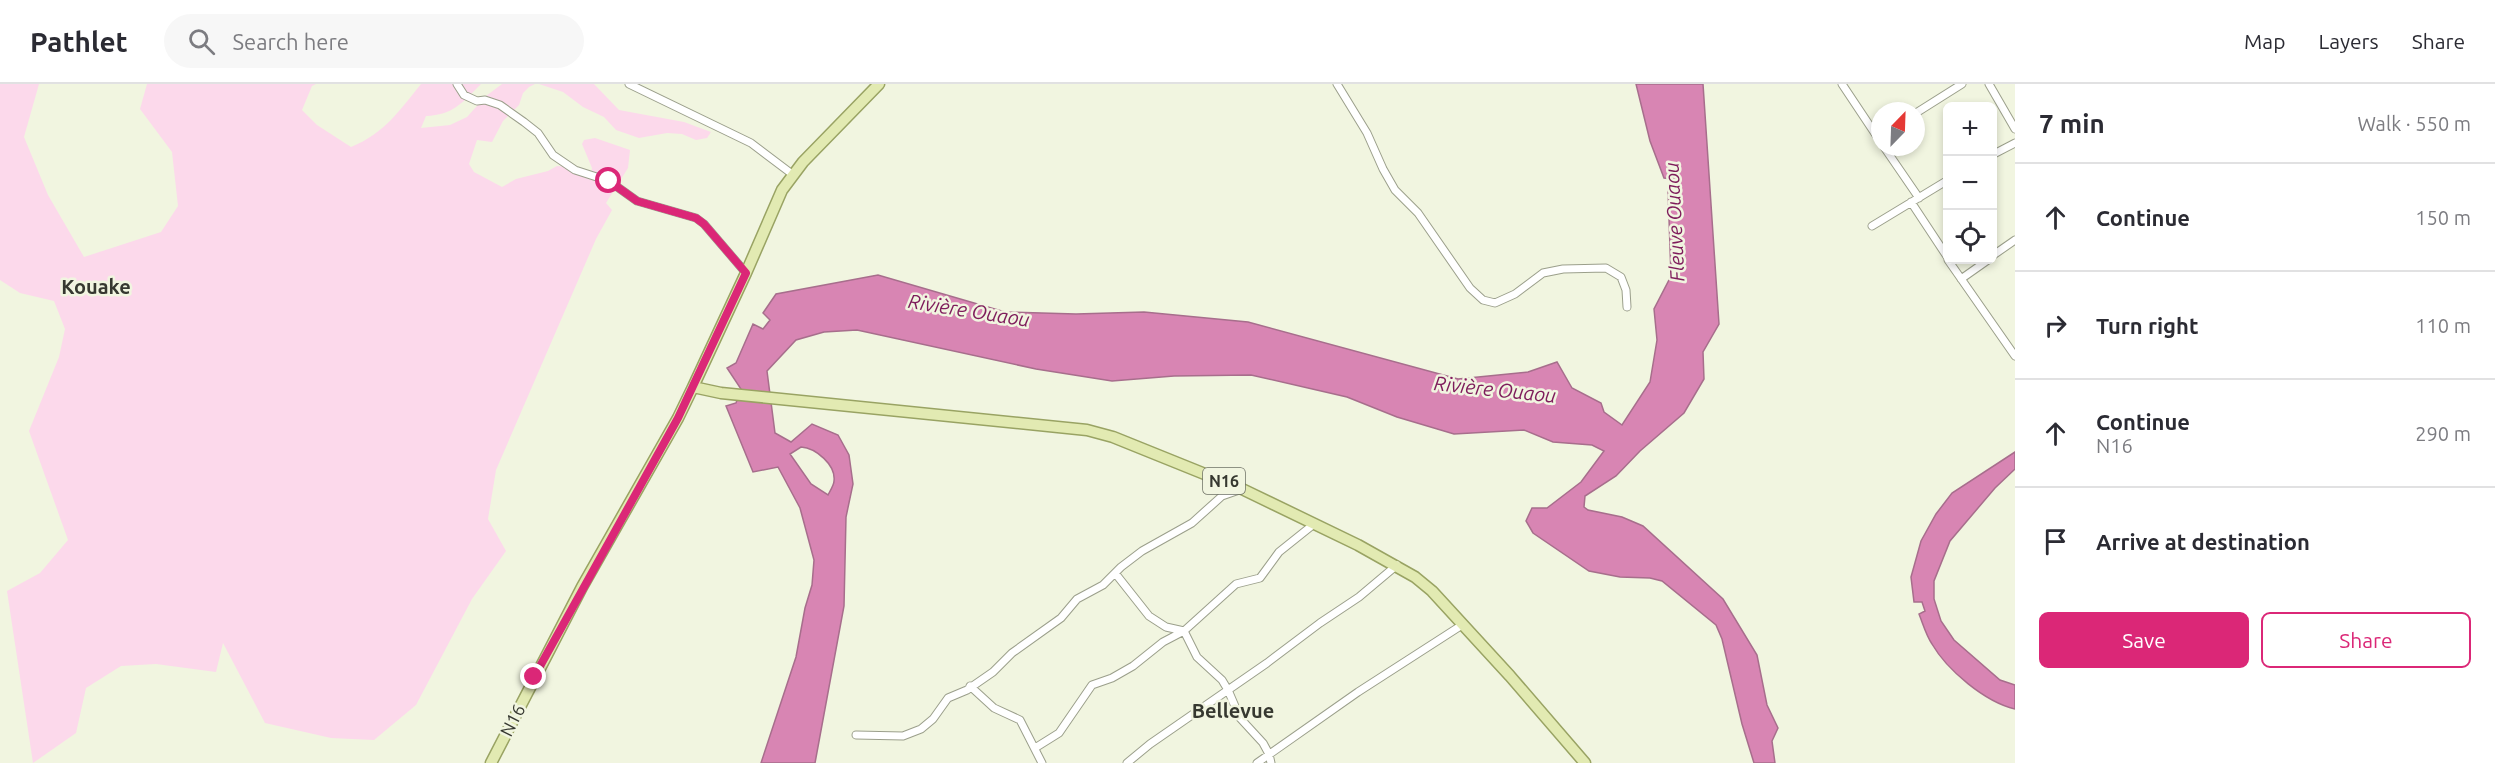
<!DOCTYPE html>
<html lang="en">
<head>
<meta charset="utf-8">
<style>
	body { margin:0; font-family:Ubuntu,sans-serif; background:#f7f7f7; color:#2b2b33 }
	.controls { position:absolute; right:18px; top:18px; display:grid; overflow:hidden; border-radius:9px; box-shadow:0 3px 9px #0003 }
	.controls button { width:54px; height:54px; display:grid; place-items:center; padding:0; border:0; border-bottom:2px solid #e1e1e2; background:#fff; color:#2b2b33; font:30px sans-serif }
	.compass { position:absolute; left:1871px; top:18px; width:54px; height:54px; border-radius:50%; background:#fff; box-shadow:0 3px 9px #0003; rotate:23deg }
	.stop { position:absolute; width:18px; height:18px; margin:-14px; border:4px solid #db2777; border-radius:50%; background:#fff }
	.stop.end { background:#db2777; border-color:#fff; box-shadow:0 2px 6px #0008 }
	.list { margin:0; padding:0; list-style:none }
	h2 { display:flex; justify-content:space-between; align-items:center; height:78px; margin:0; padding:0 24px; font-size:26px }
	h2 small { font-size:20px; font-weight:400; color:#7c7c81 }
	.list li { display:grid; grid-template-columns:39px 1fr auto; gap:18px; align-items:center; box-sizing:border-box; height:108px; padding:0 24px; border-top:2px solid #e1e1e2 }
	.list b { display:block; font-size:22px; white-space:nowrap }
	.list p { margin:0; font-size:20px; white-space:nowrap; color:#7c7c81 }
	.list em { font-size:20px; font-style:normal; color:#7c7c81 }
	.actions { display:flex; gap:12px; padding:18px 24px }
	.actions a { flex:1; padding:14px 0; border:2px solid #db2777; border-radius:9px; text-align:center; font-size:21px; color:#db2777 }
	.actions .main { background:#db2777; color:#fff }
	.icon { flex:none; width:33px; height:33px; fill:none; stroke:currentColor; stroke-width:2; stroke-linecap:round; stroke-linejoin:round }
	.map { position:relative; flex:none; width:2015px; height:679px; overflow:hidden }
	header { display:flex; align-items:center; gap:36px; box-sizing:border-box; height:84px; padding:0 30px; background:#fff; border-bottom:2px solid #e1e1e2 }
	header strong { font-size:28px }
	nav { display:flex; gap:33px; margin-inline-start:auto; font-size:21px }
	.search { width:420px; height:54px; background:#f7f7f7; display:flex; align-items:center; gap:15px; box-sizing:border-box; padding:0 21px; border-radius:33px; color:#7c7c81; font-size:22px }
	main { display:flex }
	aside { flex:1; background:#fff }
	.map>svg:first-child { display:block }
	.green { fill:#fcd9eb }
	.water { fill:#d885b3; stroke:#a76e8c; stroke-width:1.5; fill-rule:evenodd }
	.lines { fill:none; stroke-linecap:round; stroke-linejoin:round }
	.street-casing { stroke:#9b9f8b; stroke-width:9 }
	.primary-casing { stroke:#99a363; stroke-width:13 }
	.street { stroke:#fff; stroke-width:7 }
	.primary { stroke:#e2eab2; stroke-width:10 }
	.route { stroke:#db2777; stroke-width:8 }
	.labels { text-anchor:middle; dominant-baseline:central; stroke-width:5; stroke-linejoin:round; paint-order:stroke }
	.shield { fill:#f1f5e0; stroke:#6e7165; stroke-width:1.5 }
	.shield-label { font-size:16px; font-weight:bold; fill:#363830 }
	.street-label { font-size:18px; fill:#363830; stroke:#f1f5e0 }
	.water-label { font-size:20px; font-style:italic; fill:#7e1c5b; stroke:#f1f5e0 }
	.neighbourhood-label { font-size:20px; font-weight:bold; fill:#363830; stroke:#f1f5e0 }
</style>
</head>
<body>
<header>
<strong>Pathlet</strong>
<div class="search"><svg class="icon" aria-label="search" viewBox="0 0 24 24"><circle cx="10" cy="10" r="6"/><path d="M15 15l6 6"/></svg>Search here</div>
<nav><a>Map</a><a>Layers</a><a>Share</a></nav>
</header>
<main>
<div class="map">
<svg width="2015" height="679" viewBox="0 0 2015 679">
	<rect width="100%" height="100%" fill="#f1f5e0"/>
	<path class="green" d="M 0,0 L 39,0 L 24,53 L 48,111 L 84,173 L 161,148 L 178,122 L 172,68 L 140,25 L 147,0 L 316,0 L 312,2 L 302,26 L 317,41 L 351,63 C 385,49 399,27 421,0 L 481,0 C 462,19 453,31 426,32 L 421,44 L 450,41 L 467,33 L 486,12 L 502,0 L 535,0 L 529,3 L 523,9 L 519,21 L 503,37 L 492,58 L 477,56 L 469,80 L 474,88 L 502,103 L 516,95 L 548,87 L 557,82 L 570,83 L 591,90 L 592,84 L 582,60 L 584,56 L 595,54 L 630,66 L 628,84 L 606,119 L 612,126 L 596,155 L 496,386 L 488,435 L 506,467 L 472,515 L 416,621 L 374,656 L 331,654 L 265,639 L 223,559 L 216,588 L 156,580 L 121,582 L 86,604 L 76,649 L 33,679 L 7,507 L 40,489 L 68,456 L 29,347 L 59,273 L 65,245 L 54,217 L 20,209 L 0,196 Z
		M 539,0 L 594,0 L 619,26 L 684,38 L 711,48 L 707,54 L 696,56 L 682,50 L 667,49 L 639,54 L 616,46 L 604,33 L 583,23 L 563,8 Z"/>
	<path class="water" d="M 1636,0 L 1703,0 L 1719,240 L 1703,268 L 1704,295 L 1684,329 L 1640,367 L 1616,392 L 1585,412 L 1584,423 L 1588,426 L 1622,433 L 1643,442 L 1723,515 L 1757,571 L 1767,621 L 1778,644 L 1772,657 L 1775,679 L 1754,679 L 1742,640 L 1722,555 L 1716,541 L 1662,497 L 1650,494 L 1620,493 L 1589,487 L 1533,449 L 1526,437 L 1532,424 L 1547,424 L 1581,398 L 1604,367 L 1592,361 L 1553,358 L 1524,346 L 1454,350 L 1397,333 L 1347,313 L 1251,291 L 1174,292 L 1112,297 L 1036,285 L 857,246 L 824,248 L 796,256 L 767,287 L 775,349 L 791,358 L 812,340 L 838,351 L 849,371 L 853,400 L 846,433 L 844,522 L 815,679 L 761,679 L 796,573 L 805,524 L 812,501 L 814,476 L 800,424 L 778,383 L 753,388 L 726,322 L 736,319 L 741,305 L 727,284 L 736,279 L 753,240 L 763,245 L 770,236 L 763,229 L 776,210 L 878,191 L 1005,228 L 1076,230 L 1144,228 L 1248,238 L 1458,295 L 1528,288 L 1557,278 L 1572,304 L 1601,319 L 1604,328 L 1622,341 L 1650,298 L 1657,256 L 1654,225 L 1671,192 L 1668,105 L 1675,98 L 1673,95 L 1664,94 L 1650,57 ZM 801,363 C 816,364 836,381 834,397 C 834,401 830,407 828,411 L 811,400 L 790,370 Z
		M 2015,368 L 2015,385 L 1995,404 L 1950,457 L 1934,497 L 1934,515 L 1941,537 L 1954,556 L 2000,596 L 2015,601 L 2015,625 C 1985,618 1947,586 1932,560 C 1926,551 1923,540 1919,530 L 1925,527 L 1922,518 L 1914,518 L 1911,493 L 1921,457 L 1936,430 L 1952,409 Z"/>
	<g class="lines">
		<defs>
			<path id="street" d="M 457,0 L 464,11 L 477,17 L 485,16 L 500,21 L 524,38 L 538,49 L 553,71 L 575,86 L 609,97 L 637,117 L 696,134 L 704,140 L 746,189
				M 629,0 L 751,59 L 792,90
				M 1337,0 L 1367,49 L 1383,85 L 1395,106 L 1418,129 L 1470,204 L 1483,216 L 1495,219 L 1515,210 L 1543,189 L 1563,185 L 1606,184 L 1621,193 L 1626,206 L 1627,223
				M 1842,0 L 1880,57
				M 1989,0 L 2015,45
				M 1916,29 L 1962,0
				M 1884,63 L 1919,114
				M 1992,71 L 2015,59
				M 1911,118 L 1948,174
				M 1872,142 L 1948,96
				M 1992,172 L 2015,156
				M 1948,176 L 2015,272
				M 1961,195 L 1988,176
				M 1115,489 L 1149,532 L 1166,543 L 1184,547 L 1197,573 L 1222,596 L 1228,606 L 1240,634 L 1263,659 L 1269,670 L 1271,679
				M 970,602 L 994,624 L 1020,636 L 1042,679
				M 856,651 L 903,652 L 921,645 L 933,635 L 948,614 L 967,606 L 993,588 L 1012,569 L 1061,534 L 1077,515 L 1103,501 L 1121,483 L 1142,467 L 1192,439 L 1222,412 L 1242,405
				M 1035,664 L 1059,649 L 1092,601 L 1112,594 L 1133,582 L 1163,558 L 1184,547 L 1236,500 L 1260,494 L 1279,468 L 1314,440
				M 1127,679 L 1150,660 L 1267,579 L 1320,539 L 1359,513 L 1397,481
				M 1257,679 L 1358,608 L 1462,541"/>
			<path id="primary" d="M 693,303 L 746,189 L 782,106 L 803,78 L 879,0
				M 491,679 L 582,503 L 678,334 L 693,303 L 721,309 L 1087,346 L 1113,353 L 1242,405 L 1358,461 L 1415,493 L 1432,507 L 1510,592 L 1585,679"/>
		</defs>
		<use href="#street" class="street-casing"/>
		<use href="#primary" class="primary-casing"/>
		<use href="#street" class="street"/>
		<use href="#primary" class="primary"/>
	</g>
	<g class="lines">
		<path class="route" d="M 534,593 L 678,334 L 746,189 L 704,140 L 696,134 L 637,117 L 609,97"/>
	</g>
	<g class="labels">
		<rect class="shield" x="1203" y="384" width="42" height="26" rx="4.5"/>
		<g class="shield-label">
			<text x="1224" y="397">N16</text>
		</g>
		<g class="street-label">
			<text transform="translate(512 636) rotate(-63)">N16</text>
		</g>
		<g class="water-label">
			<text transform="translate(1674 138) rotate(-93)">Fleuve Ouaou</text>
			<text transform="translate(969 226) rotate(9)">Rivière Ouaou</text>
			<text transform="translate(1495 305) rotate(6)">Rivière Ouaou</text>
		</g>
		<g class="neighbourhood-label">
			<text x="96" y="202">Kouake</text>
			<text x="1233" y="626">Bellevue</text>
		</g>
	</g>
</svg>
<div class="controls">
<button>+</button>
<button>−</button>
<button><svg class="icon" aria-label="locate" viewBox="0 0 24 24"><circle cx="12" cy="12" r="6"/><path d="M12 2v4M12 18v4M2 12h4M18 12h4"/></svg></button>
</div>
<svg class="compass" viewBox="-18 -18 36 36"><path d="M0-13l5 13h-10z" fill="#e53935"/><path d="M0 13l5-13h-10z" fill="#7c7c81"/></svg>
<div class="stop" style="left:609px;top:97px"></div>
<div class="stop end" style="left:534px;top:593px"></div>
</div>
<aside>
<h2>7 min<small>Walk · 550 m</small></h2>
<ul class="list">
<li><svg class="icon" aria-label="ahead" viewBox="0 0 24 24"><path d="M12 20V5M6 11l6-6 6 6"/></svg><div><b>Continue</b></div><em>150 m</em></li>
<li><svg class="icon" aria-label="right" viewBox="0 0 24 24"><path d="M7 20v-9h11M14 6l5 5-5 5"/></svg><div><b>Turn right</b></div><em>110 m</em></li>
<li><svg class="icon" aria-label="ahead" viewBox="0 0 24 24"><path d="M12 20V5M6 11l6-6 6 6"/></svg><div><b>Continue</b><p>N16</p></div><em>290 m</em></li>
<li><svg class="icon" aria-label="arrive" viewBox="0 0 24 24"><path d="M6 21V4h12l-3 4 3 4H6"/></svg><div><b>Arrive at destination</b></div></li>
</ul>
<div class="actions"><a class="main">Save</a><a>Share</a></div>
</aside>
</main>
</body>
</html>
